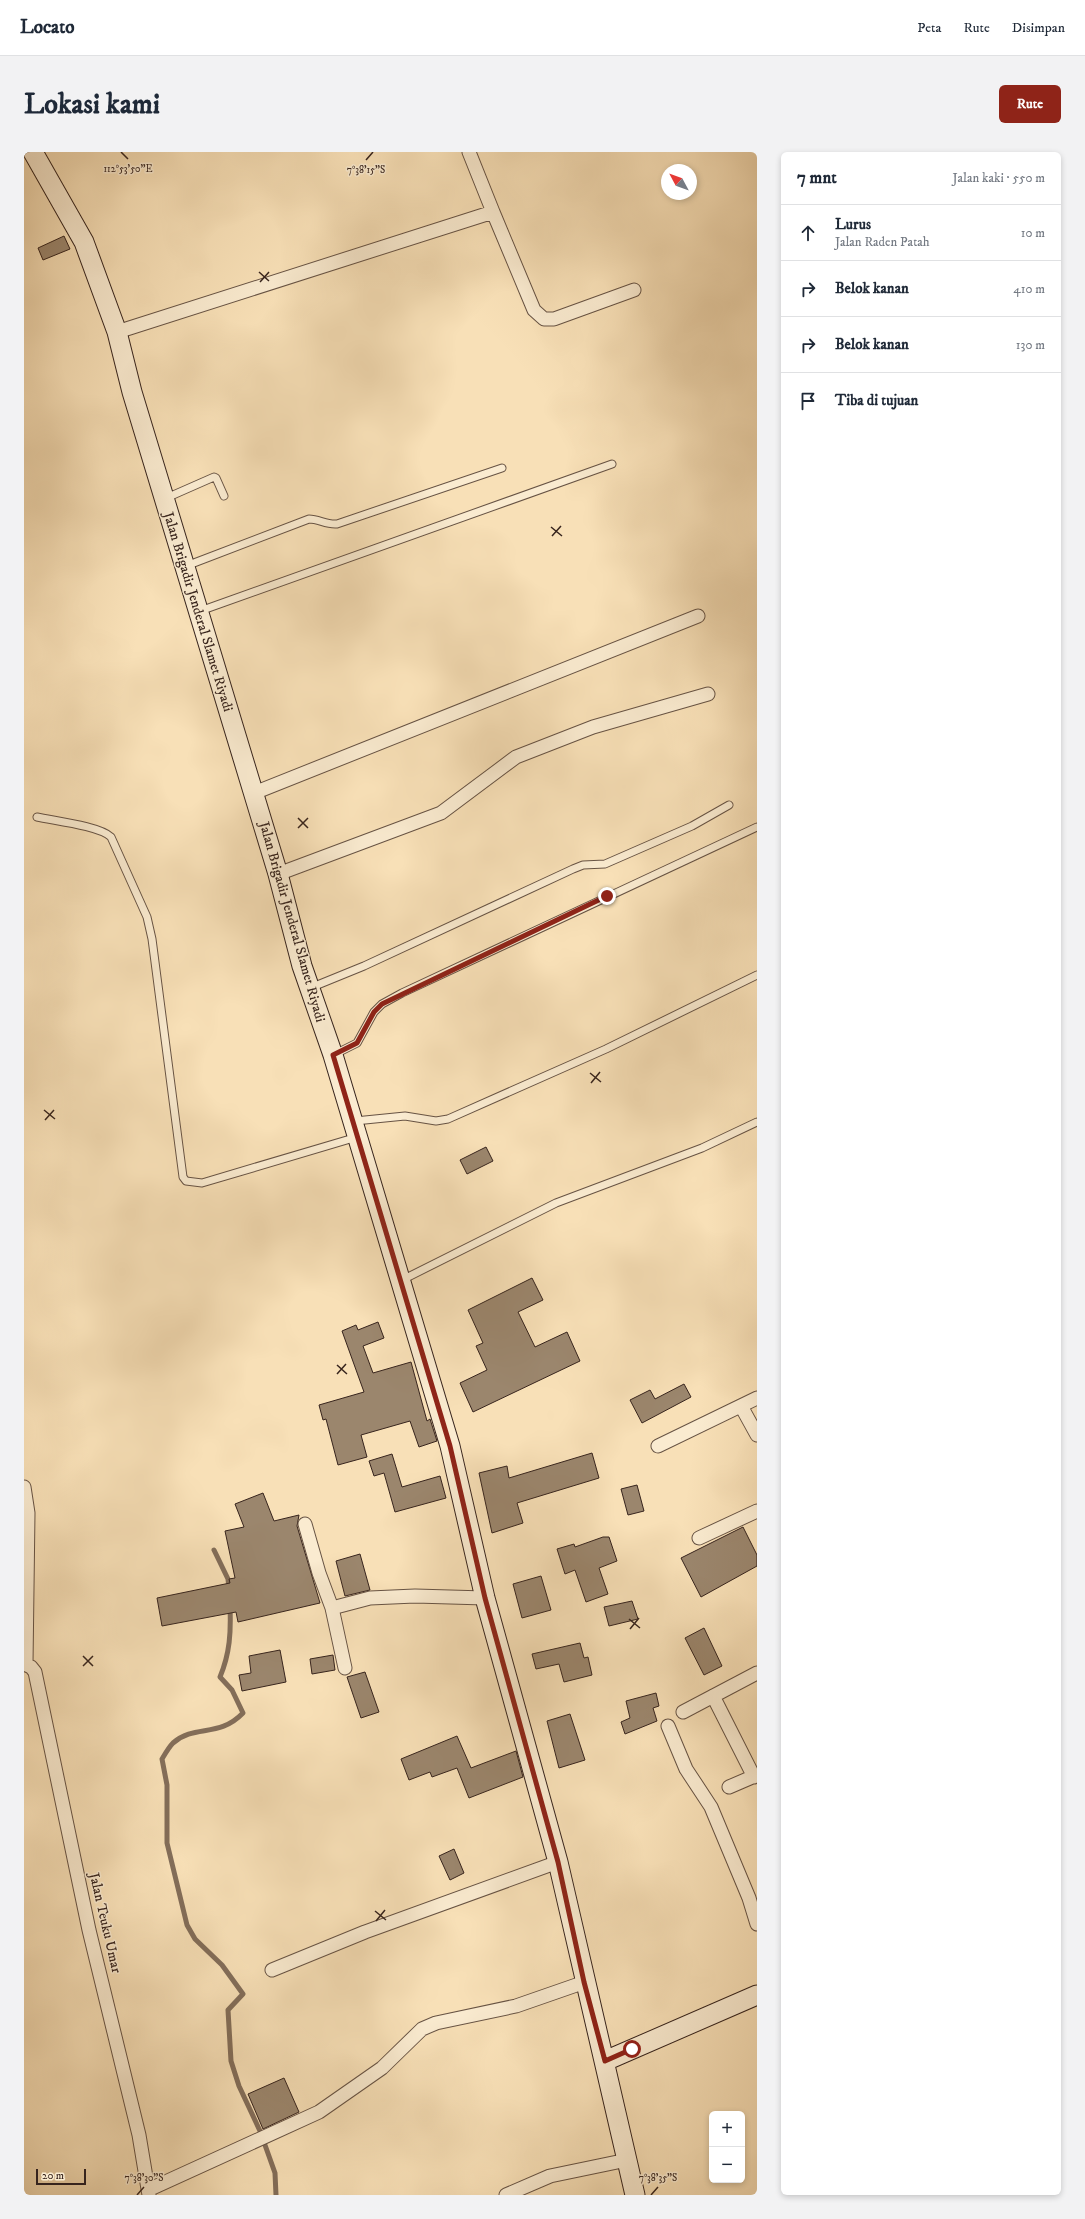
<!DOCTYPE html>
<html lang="id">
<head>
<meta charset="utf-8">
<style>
	body { margin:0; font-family:"IM FELL DW Pica",serif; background:#f2f2f3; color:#1f2937 }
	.controls { position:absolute; right:12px; bottom:12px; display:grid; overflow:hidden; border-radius:6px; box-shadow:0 2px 6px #0003 }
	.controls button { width:36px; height:36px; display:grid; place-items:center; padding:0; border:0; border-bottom:1px solid #e0e1e3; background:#fff; color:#1f2937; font:20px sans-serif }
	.compass { position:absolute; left:637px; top:12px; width:36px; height:36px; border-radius:50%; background:#fff; box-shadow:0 2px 6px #0003; rotate:311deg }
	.scale { position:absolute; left:12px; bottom:10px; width:50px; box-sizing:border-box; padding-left:4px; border:2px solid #37241d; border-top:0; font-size:11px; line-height:14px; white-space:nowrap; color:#37241d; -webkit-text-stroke:3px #faebd0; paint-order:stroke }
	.stop { position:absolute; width:12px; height:12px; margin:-9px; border:3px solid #8f2418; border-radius:50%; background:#fff }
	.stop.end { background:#8f2418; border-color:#fff; box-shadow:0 1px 4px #0008 }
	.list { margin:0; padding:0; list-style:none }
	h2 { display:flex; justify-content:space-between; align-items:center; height:52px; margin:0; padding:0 16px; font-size:17px }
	h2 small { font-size:13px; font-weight:400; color:#747a83 }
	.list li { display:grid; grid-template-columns:26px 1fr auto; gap:12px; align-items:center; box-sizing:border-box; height:56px; padding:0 16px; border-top:1px solid #e0e1e3 }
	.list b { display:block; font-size:15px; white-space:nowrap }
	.list p { margin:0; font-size:13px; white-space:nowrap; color:#747a83 }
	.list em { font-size:13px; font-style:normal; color:#747a83 }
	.icon { flex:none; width:22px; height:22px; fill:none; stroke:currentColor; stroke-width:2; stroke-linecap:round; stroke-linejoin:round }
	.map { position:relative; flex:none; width:733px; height:2043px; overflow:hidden; border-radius:6px }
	header { display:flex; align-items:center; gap:24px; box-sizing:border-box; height:56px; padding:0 20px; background:#fff; border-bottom:1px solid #e0e1e3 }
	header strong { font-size:19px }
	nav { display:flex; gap:22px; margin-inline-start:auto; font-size:14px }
	.intro { display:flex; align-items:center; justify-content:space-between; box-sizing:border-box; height:96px; padding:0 24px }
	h1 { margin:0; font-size:28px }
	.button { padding:10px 18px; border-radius:6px; background:#8f2418; color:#fff; font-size:14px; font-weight:700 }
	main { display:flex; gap:24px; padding:0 24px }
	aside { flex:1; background:#fff; border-radius:6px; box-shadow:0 2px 6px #0003 }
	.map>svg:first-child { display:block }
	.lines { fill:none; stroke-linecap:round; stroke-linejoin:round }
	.stream { stroke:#836e5a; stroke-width:5 }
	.building { fill:#9b866d; stroke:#37241d }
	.service-casing { stroke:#675344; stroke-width:9 }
	.minor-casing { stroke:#675344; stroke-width:15 }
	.secondary-casing { stroke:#37241d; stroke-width:21 }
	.service { stroke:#faebd0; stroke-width:7 }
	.minor { stroke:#faebd0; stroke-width:13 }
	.secondary { stroke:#faebd0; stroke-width:19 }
	.route { stroke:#8f2418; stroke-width:5 }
	.ticks { fill:none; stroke:#37241d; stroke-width:1.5 }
	.labels { text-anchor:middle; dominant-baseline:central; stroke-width:3; stroke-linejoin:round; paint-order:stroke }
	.street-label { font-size:14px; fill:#37241d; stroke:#faebd0 }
	.ticks-label { font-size:10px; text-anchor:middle; fill:#37241d; stroke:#faebd0; stroke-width:3; stroke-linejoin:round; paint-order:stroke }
</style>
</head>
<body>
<header>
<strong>Locato</strong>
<nav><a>Peta</a><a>Rute</a><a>Disimpan</a></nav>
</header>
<div class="intro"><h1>Lokasi kami</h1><a class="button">Rute</a></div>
<main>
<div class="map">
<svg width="733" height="2043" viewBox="0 0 733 2043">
	<rect width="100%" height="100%" fill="#f8e0b7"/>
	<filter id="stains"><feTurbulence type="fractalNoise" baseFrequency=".005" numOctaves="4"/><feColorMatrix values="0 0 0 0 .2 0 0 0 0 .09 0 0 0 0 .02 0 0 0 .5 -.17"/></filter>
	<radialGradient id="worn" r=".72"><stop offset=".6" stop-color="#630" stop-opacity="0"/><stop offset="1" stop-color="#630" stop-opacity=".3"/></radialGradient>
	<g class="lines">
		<path class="stream" d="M 190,1398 L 204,1427 L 205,1437
			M 206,1455 C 207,1480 206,1501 196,1525 L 208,1538 L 219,1561 C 195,1586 171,1572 149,1591 C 145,1595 141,1602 138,1607 L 143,1633 L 143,1691 L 163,1773 L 171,1787 L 198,1813 L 219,1842 L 204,1858 L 207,1909 L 215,1934 L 236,1979 L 251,2021 L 252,2043"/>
	</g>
	<path class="building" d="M 40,84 L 46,97 L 19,108 L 14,96 Z
		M 462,995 L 469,1009 L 443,1022 L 436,1008 Z
		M 508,1126 L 519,1148 L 494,1160 L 511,1195 L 543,1180 L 556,1209 L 449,1260 L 436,1231 L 463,1218 L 452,1194 L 459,1191 L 444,1158 Z
		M 354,1170 L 360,1186 L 339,1194 L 349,1221 L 387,1210 L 403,1269 L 406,1267 L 413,1289 L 395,1295 L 386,1269 L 337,1283 L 343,1305 L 314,1313 L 302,1267 L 299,1268 L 295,1253 L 340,1240 L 318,1179 L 332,1173 L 334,1178 Z
		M 660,1232 L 667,1245 L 618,1271 L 606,1248 L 626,1238 L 631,1247 Z
		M 568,1301 L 575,1326 L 493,1351 L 499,1371 L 468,1381 L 455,1321 L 483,1314 L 485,1326 Z
		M 368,1302 L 378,1335 L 416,1324 L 422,1346 L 371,1360 L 360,1321 L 350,1324 L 345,1309 Z
		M 613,1333 L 620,1359 L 604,1363 L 597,1337 Z
		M 239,1341 L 250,1369 L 275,1363 L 273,1374 L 296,1451 L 214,1470 L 212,1460 L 138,1474 L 133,1446 L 206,1431 L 205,1427 L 211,1426 L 201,1379 L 220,1375 L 211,1352 Z
		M 719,1375 L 733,1403 L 733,1414 L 677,1445 L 657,1406 Z
		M 579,1385 L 585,1385 L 593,1409 L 575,1416 L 584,1442 L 562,1450 L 551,1418 L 541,1422 L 533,1397 L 550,1392 L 551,1395 Z
		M 336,1402 L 346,1438 L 321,1444 L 312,1409 Z
		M 517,1424 L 527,1458 L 498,1466 L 489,1432 Z
		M 608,1449 L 614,1467 L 585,1474 L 580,1455 Z
		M 680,1476 L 698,1514 L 680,1523 L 661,1486 Z
		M 556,1491 L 560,1506 L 564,1505 L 568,1523 L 540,1530 L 535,1512 L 512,1517 L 508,1502 Z
		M 256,1498 L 262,1530 L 218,1539 L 215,1523 L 227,1521 L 225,1504 Z
		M 309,1503 L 311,1518 L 288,1522 L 286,1507 Z
		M 341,1520 L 355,1560 L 337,1566 L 323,1525 Z
		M 632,1541 L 635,1554 L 629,1556 L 633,1569 L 601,1582 L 597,1570 L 606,1566 L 602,1549 Z
		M 546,1562 L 561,1608 L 535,1616 L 523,1569 Z
		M 433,1584 L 447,1616 L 492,1599 L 499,1625 L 445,1646 L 433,1616 L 408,1625 L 406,1620 L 385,1628 L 377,1607 Z
		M 430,1697 L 440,1721 L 426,1728 L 415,1704 Z
		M 260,1926 L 275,1960 L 239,1977 L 224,1942 Z"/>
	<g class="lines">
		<defs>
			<path id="service" d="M 140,347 L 190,325 L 192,326 L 200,344
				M 162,414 L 285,367 C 295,367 302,373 313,372 L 478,316
				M 176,459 L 588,312
				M 13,665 C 31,669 75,674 87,685 L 123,765 L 128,787 L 159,1025 L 162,1029 L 178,1031 L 333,985
				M 286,836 L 340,814 L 549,717 L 559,713 L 581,712 L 668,674 L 705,653
				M 309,903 L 333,891 L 350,860 L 358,852 L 378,841 L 733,675
				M 331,969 L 381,964 L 412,969 L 424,967 L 582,897 L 733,823
				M 378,1128 L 532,1051 L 678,996 L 733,970"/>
			<path id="minor" d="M 469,60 L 510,158 L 520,167 L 530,167 L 610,138
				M 93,180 L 469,60 L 445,0
				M 230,641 L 674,464
				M 254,722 L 417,661 L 492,605 L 569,575 L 684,542
				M 717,1254 L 733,1283
				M 634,1294 L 733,1246
				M 0,1335 L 4,1361 L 2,1512
				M 281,1372 L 295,1421 L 308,1456 L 321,1516
				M 675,1386 L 733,1359
				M 308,1456 L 346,1446 L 391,1444 L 461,1446
				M 0,1512 L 7,1515 L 11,1520 L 65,1778 L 115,1983 L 125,2043
				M 689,1544 L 730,1625
				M 659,1560 L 733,1521
				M 644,1574 L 662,1617 L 687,1655 L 725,1746 L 733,1772
				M 705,1635 L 733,1623
				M 248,1818 L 341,1780 L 534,1710
				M 124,2038 L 295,1960 L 358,1916 L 398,1877 L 412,1871 L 492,1854 L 561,1830
				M 482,2043 L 526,2024 L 603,2008"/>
			<path id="secondary" d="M 9,0 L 60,90 L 93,180 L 108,240 L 254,722 L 278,814 L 309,903 L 426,1294 L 461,1446 L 534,1710 L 611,2043
				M 581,1909 L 733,1843"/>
		</defs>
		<use href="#service" class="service-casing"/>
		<use href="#minor" class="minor-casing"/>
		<use href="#secondary" class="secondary-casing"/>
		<use href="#service" class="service"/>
		<use href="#minor" class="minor"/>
		<use href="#secondary" class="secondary"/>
	</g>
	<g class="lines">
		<path class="route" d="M 583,744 L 358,852 L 350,860 L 333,891 L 309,903 L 426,1294 L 461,1446 L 534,1710 L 560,1830 L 581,1909 L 608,1897"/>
	</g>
	<path class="ticks" d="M 97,0 L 104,7M 342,8 L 349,0M 235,120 L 245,129M 236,130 L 245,120M 527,375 L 538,384M 528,384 L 537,374M 274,666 L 284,676M 274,676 L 284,666M 566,921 L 577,930M 567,931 L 576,920M 20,958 L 31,967M 21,968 L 30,958M 313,1213 L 323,1222M 313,1222 L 322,1212M 605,1467 L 616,1476M 606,1477 L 615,1466M 59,1504 L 69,1514M 59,1514 L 69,1504M 351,1759 L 362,1768M 352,1769 L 361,1758M 113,2043 L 120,2035M 627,2043 L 634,2035"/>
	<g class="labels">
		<g class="street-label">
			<text transform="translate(174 460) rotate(73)">Jalan Brigadir Jenderal Slamet Riyadi</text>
			<text transform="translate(268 770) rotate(74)">Jalan Brigadir Jenderal Slamet Riyadi</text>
			<text transform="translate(81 1771) rotate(77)">Jalan Teuku Umar</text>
		</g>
	</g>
	<g class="ticks-label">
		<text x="104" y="20">112°53'50"E</text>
		<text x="342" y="21">7°38'15"S</text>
		<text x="120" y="2029">7°38'30"S</text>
		<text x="634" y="2029">7°38'35"S</text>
	</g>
	<rect width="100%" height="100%" filter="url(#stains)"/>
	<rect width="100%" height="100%" fill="url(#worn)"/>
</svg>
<div class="controls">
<button>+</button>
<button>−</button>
</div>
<svg class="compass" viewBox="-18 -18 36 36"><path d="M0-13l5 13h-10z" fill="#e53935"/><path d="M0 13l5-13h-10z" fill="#747a83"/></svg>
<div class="scale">20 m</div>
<div class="stop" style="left:608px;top:1897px"></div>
<div class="stop end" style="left:583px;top:744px"></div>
</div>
<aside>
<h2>7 mnt<small>Jalan kaki · 550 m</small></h2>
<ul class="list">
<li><svg class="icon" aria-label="ahead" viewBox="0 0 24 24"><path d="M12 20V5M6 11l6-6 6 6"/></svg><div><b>Lurus</b><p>Jalan Raden Patah</p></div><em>10 m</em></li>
<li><svg class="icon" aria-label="right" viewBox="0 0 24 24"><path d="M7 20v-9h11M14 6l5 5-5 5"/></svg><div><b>Belok kanan</b></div><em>410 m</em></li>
<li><svg class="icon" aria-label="right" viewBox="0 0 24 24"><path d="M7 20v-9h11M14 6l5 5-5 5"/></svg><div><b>Belok kanan</b></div><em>130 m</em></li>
<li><svg class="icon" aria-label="arrive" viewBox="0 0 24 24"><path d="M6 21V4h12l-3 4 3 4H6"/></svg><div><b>Tiba di tujuan</b></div></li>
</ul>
</aside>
</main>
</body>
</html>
